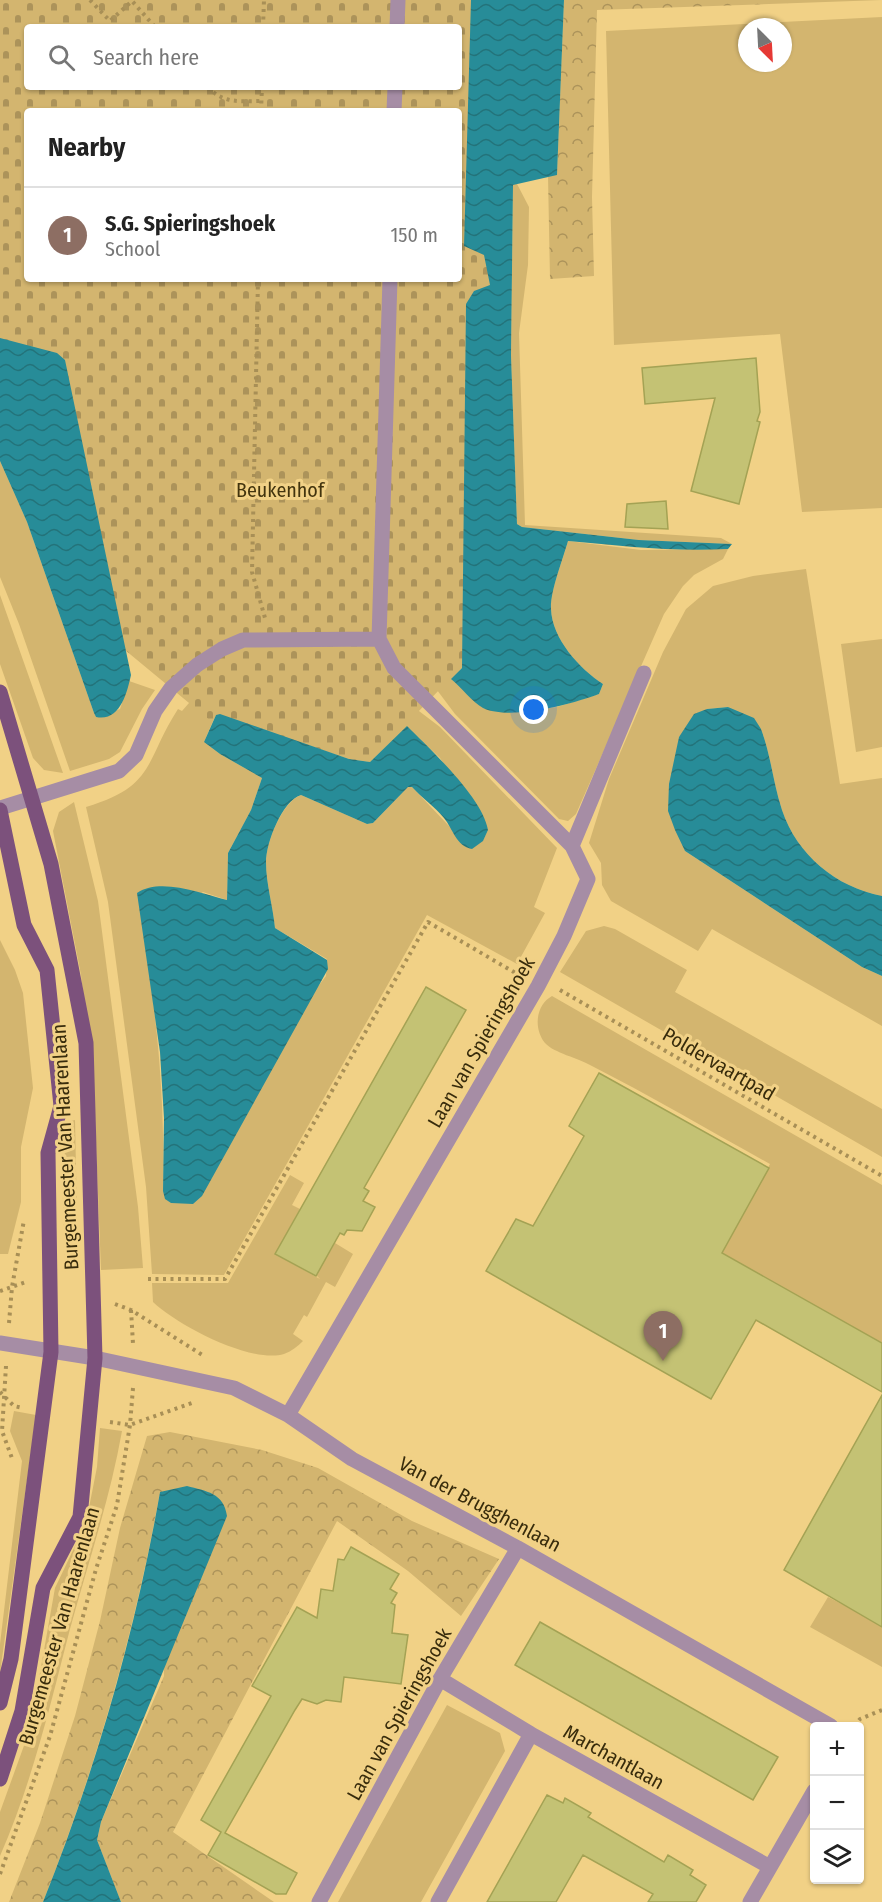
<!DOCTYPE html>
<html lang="en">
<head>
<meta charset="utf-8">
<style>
	body { margin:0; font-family:"Fira Sans Condensed",sans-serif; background:#f2f2f2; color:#222 }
	.controls { position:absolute; right:18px; bottom:18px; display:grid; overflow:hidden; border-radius:6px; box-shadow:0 2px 4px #0004 }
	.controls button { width:54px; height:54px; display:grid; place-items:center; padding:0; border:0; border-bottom:2px solid #e0e0e0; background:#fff; color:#222; font:30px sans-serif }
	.compass { position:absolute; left:738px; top:18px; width:54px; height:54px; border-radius:50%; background:#fff; box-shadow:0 2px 4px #0004; rotate:156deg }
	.you { position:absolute; left:534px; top:710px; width:21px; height:21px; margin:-15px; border:4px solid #fff; border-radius:50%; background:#1a73e8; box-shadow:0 0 0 9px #1a73e833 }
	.badge { display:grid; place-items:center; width:39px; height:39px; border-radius:50%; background:#2b49b9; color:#fff; font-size:20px; font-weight:700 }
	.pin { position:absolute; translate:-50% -50px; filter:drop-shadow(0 2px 3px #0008) }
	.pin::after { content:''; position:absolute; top:32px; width:21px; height:18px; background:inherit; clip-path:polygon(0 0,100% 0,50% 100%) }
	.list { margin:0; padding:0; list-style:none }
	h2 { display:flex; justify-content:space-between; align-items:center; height:78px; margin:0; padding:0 24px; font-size:26px }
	h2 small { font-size:20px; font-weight:400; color:#767676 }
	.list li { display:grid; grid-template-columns:39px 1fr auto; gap:18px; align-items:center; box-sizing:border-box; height:96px; padding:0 24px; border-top:2px solid #e0e0e0 }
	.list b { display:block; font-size:22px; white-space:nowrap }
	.list p { margin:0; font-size:20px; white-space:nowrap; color:#767676 }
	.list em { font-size:20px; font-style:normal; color:#767676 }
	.icon { flex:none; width:33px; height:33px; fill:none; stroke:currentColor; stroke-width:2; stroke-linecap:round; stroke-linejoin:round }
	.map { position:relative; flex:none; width:882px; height:1902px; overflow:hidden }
	.search { position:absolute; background:#fff; box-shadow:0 2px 4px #0004; left:24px; top:24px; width:438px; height:66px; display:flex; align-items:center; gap:15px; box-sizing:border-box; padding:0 21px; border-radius:6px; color:#767676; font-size:22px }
	.panel { position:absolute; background:#fff; box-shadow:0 2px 4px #0004; left:24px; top:108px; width:438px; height:174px; border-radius:6px }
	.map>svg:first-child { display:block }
	.green { fill:#d3b56f; fill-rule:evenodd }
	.forest { fill:url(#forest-crowns) }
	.cemetery { fill:url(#cemetery-stones); fill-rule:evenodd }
	.water { fill:url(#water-waves) }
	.building { fill:#c4c274; stroke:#a4a254; stroke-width:1.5 }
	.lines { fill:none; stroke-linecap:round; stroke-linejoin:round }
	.path { stroke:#a88f56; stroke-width:4; stroke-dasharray:3 4.5; stroke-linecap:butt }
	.minor { stroke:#a68da5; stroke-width:15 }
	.major { stroke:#7c517c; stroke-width:15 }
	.labels { text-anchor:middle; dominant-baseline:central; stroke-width:6; stroke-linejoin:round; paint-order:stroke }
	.park-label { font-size:20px; fill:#42340e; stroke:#f1d186 }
	.street-label { font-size:20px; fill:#382c0c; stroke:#f1d186 }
</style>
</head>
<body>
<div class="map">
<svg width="882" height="1902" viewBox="0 0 882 1902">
	<defs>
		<pattern id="forest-crowns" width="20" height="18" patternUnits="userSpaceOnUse" patternTransform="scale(1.5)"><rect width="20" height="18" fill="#d3b56f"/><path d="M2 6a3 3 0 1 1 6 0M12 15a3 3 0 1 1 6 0" fill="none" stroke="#ac935a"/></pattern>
		<pattern id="cemetery-stones" width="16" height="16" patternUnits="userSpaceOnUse" patternTransform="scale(1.5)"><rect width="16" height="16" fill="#d3b56f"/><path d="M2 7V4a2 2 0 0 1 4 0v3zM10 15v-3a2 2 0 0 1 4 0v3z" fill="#ac935a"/></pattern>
		<pattern id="water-waves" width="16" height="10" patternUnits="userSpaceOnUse" patternTransform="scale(1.5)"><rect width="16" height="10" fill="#278c98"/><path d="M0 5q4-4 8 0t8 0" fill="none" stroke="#23737a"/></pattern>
	</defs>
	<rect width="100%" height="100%" fill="#f1d186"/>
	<path class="green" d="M 471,0 L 462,668 L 452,679 L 518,711 L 557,707 L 599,694 L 603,684 C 580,669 552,639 551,609 C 550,591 563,560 568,541 L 641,550 L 728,549 L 723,559 L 694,575 L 683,586 L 664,614 L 576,814 L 568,821 L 559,819 L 455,714 L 437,690 L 459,279 L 459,27 Z
		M 882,17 L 882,508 L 802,512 L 780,334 L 614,345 L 606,31 ZM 747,27 L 783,27 L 783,63 L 747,63 Z
		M 516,182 L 529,207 L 528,265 L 519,333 L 525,525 L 721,538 L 732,544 L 639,540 L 522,527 L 517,524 L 511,355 L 513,185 Z
		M 0,461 L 27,522 L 94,713 L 96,717 L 120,709 L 129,681 L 155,690 L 142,709 L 120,752 L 109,759 L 70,771 L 19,624 L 0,577 Z
		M 806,569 L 840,784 L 882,778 L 882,896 C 836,887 797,855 782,810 C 773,783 771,755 761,729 L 728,707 L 707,709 L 679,737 L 676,759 L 685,851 L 862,967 L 882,976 L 882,1026 L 712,929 L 698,951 L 611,901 L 602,885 L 601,863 L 589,843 L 609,779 L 663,652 L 686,609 L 713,586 L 753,576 Z
		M 0,595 L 63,773 L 44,770 L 33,758 L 0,664 Z
		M 882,639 L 882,747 L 856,752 L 841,644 Z
		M 196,695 L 415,708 L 440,727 L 557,848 L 534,907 L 545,913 L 517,964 L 427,915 L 224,1275 L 152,1274 L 146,1187 L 108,902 L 86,807 C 156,786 144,762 178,709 L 182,711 ZM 216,714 L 370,762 L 407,727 L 440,758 L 488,830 L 483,840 L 449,826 L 412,787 L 408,787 L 373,823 L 367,824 L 301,795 C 282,802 266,843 266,862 C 266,884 273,906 275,928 L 327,959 L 326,976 L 163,1191 C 165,1105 158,1023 144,938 L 203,892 L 227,900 L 228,853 L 251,810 L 262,778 L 220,754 L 204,742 Z
		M 74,802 L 98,901 L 138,1207 L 143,1268 L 101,1270 L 94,1090 L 81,975 L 53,831 L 59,812 Z
		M 604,926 L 615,929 L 687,970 L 675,992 L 882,1109 L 882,1157 L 560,972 L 586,931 Z
		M 0,940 L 15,970 L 23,993 L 33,1088 L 21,1147 L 21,1202 L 8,1254 L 0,1254 Z
		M 552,996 L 882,1185 L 882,1343 L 705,1244 L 740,1220 L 770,1164 C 710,1131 651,1096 590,1065 C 578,1058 554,1053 545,1043 C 533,1028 536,1005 552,996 Z
		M 75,1120 L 78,1265 L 65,1262 C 64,1215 58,1166 71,1121 Z
		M 290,1175 L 304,1183 L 292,1205 L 300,1209 L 275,1254 L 320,1279 L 316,1275 L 335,1243 L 353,1254 L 335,1287 L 326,1282 L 307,1317 L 304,1315 L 293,1334 L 303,1341 C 298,1346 292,1351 284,1354 C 251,1364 177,1325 153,1302 L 152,1283 L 228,1283 Z
		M 14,1411 L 36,1415 L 0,1673 L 0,1644 L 22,1461 L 10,1431 Z
		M 100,1428 L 122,1431 C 110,1499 88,1563 70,1629 C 50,1706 32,1783 0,1856 L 0,1812 L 30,1729 L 55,1588 L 86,1523 L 97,1467 Z
		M 828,1597 L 882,1625 L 882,1667 L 810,1627 Z
		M 447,1705 L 500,1733 L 505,1751 L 421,1902 L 338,1902 Z"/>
	<path class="forest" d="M 564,0 L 882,0 L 597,10 L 592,197 L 594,276 L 550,279 L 548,176 L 557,174 Z
		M 170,1432 L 262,1450 L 318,1468 L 412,1521 L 499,1559 L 461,1616 L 408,1571 L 337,1521 L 173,1832 L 274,1902 L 121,1902 L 97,1840 L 101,1822 L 164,1676 L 160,1492 C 135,1631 95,1771 43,1902 L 9,1902 L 40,1823 L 75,1716 L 100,1621 L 120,1528 L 147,1436 Z"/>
	<path class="cemetery" d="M 0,0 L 505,0 L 488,639 L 370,762 L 349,759 L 216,715 L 212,722 L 125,650 L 0,406 ZM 27,27 L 459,27 L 459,87 L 27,87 ZM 27,111 L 459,111 L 459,279 L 27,279 Z"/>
	<path class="water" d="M 471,0 L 564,0 L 557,175 L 513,185 L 511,355 L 517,524 L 522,527 L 639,540 L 732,544 L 728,549 C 671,552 624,546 568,541 C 563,559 550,592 551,609 C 552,639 580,669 603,684 L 599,694 C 572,704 510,721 483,708 C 472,702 461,687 451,679 L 462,668 L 466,304 L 474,291 L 490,285 L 484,255 L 464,246 Z
		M 0,338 L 57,353 L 65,360 L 131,675 C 127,693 120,722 96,717 L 94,713 L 27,522 L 0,461 Z
		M 728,707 L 754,718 L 761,729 C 771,755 773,783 782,810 C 797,855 836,887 882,896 L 882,976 L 862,967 L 685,851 L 675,830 L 668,811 L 669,784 L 679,737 L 694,714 L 707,709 Z
		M 220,714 L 349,759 L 370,762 L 407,726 C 430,749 483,798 488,830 L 483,841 L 472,849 C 456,846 453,829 444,818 C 435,807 422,798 412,787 L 408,787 L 373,823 L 367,824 L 301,795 C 282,801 266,843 266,862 C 266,884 273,906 275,928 L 327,960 L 328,969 L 202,1196 L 193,1204 L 171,1203 L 165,1199 L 163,1191 L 164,1118 L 160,1052 L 137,893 C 161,877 202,894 227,900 L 228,853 L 251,810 L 262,778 L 220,754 L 204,742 L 216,715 Z
		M 187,1486 C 206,1491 224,1493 227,1516 L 101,1822 L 97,1840 L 121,1902 L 43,1902 C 95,1772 136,1630 160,1492 Z"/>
	<path class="building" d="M 756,358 L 760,412 L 757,421 L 760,422 L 739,504 L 691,491 L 715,398 L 645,404 L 642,368 Z
		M 666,501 L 668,529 L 625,527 L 627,504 Z
		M 426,987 L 466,1010 L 364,1188 L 369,1191 L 363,1201 L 375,1207 L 362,1231 L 347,1230 L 344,1235 L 340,1233 L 316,1276 L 275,1254 Z
		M 599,1073 L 769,1168 L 722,1253 L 882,1343 L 882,1392 L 756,1320 L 711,1399 L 486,1271 L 516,1219 L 533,1226 L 584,1136 L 569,1126 Z
		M 882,1395 L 882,1627 L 784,1570 Z
		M 351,1547 L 399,1574 L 390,1589 L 397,1593 L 391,1603 L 395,1605 L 392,1633 L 408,1635 L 401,1684 L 344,1677 L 341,1702 L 326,1700 L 317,1704 L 302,1699 L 295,1710 L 225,1833 L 297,1873 L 286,1894 L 276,1894 L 208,1855 L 221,1832 L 201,1820 L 271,1696 L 252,1686 L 297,1607 L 317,1618 L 321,1589 L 333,1591 L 338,1559 L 344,1560 Z
		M 540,1622 L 778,1757 L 753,1800 L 515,1665 Z
		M 547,1795 L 563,1803 L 565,1798 L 591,1813 L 588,1817 L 664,1862 L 668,1855 L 693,1870 L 690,1875 L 706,1885 L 696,1902 L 648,1902 L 653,1894 L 583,1855 L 556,1902 L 487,1902 Z"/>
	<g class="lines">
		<path class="path" d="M 90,0 L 110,21 L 132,1 L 155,27
			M 263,27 L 264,0
			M 208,87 C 223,104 240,101 262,101
			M 261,111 L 262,87
			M 258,279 L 252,572 L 265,618
			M 560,990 L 882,1176
			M 148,1279 L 225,1279 L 428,922 L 519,975
			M 0,1291 L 26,1282
			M 115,1304 L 131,1310 L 204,1356
			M 131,1310 L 133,1344
			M 9,1323 L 12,1287 L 24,1220
			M 6,1366 L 2,1431 L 13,1461
			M 0,1392 L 14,1406 L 23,1408
			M 110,1422 L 130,1425 L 192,1403
			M 854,1726 L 860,1719 L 882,1710
			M 0,1874 L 50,1736 L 96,1569 L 117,1505 L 130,1425 L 133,1388"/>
		<path class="minor" d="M 397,27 L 398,0
			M 394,111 L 395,87
			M 0,808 L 119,771 L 136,755 L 155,711 L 171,688 L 197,665 L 222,649 L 243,640 L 379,639
			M 572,846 L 644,673
			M 0,1343 L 95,1358 L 234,1388 L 288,1415 L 352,1459 L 518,1548 L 831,1726
			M 288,1415 L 538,986 L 564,936 L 588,879 L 572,846 L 394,668 L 379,639 L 390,279
			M 440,1679 L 531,1734 L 770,1867
			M 319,1902 L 440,1679 L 518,1548
			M 438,1902 L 531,1734
			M 750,1902 L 814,1791"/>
		<path class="major" d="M 0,692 L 51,864 L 86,1043 L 95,1358 L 80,1517 L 43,1588 L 22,1711 L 0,1779
			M 0,810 L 24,925 L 47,970 L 61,1106 L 48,1153 L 51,1352 L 11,1659 L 0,1703"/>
	</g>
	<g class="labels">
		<g class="park-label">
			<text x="280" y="490">Beukenhof</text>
		</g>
		<g class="street-label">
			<text transform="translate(481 1042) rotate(-60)">Laan van Spieringshoek</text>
			<text transform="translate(719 1064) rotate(30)">Poldervaartpad</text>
			<text transform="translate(65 1147) rotate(-93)">Burgemeester Van Haarenlaan</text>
			<text transform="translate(480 1504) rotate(28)">Van der Brugghenlaan</text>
			<text transform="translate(59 1626) rotate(-74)">Burgemeester Van Haarenlaan</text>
			<text transform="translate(399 1714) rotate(-61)">Laan van Spieringshoek</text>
			<text transform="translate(614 1757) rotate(29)">Marchantlaan</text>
		</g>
	</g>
</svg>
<div class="controls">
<button>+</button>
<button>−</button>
<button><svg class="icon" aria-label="layers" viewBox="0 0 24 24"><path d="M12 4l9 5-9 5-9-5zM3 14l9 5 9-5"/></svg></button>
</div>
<svg class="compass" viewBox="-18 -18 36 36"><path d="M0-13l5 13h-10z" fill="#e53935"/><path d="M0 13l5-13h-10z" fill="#767676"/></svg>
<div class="you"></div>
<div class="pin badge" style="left:663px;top:1361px;background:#8d6e63">1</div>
<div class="search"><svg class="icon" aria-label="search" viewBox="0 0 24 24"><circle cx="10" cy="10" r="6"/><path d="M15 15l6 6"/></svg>Search here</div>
<section class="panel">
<h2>Nearby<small></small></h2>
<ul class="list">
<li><span class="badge" style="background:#8d6e63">1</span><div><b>S.G. Spieringshoek</b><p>School</p></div><em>150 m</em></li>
</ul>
</section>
</div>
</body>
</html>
